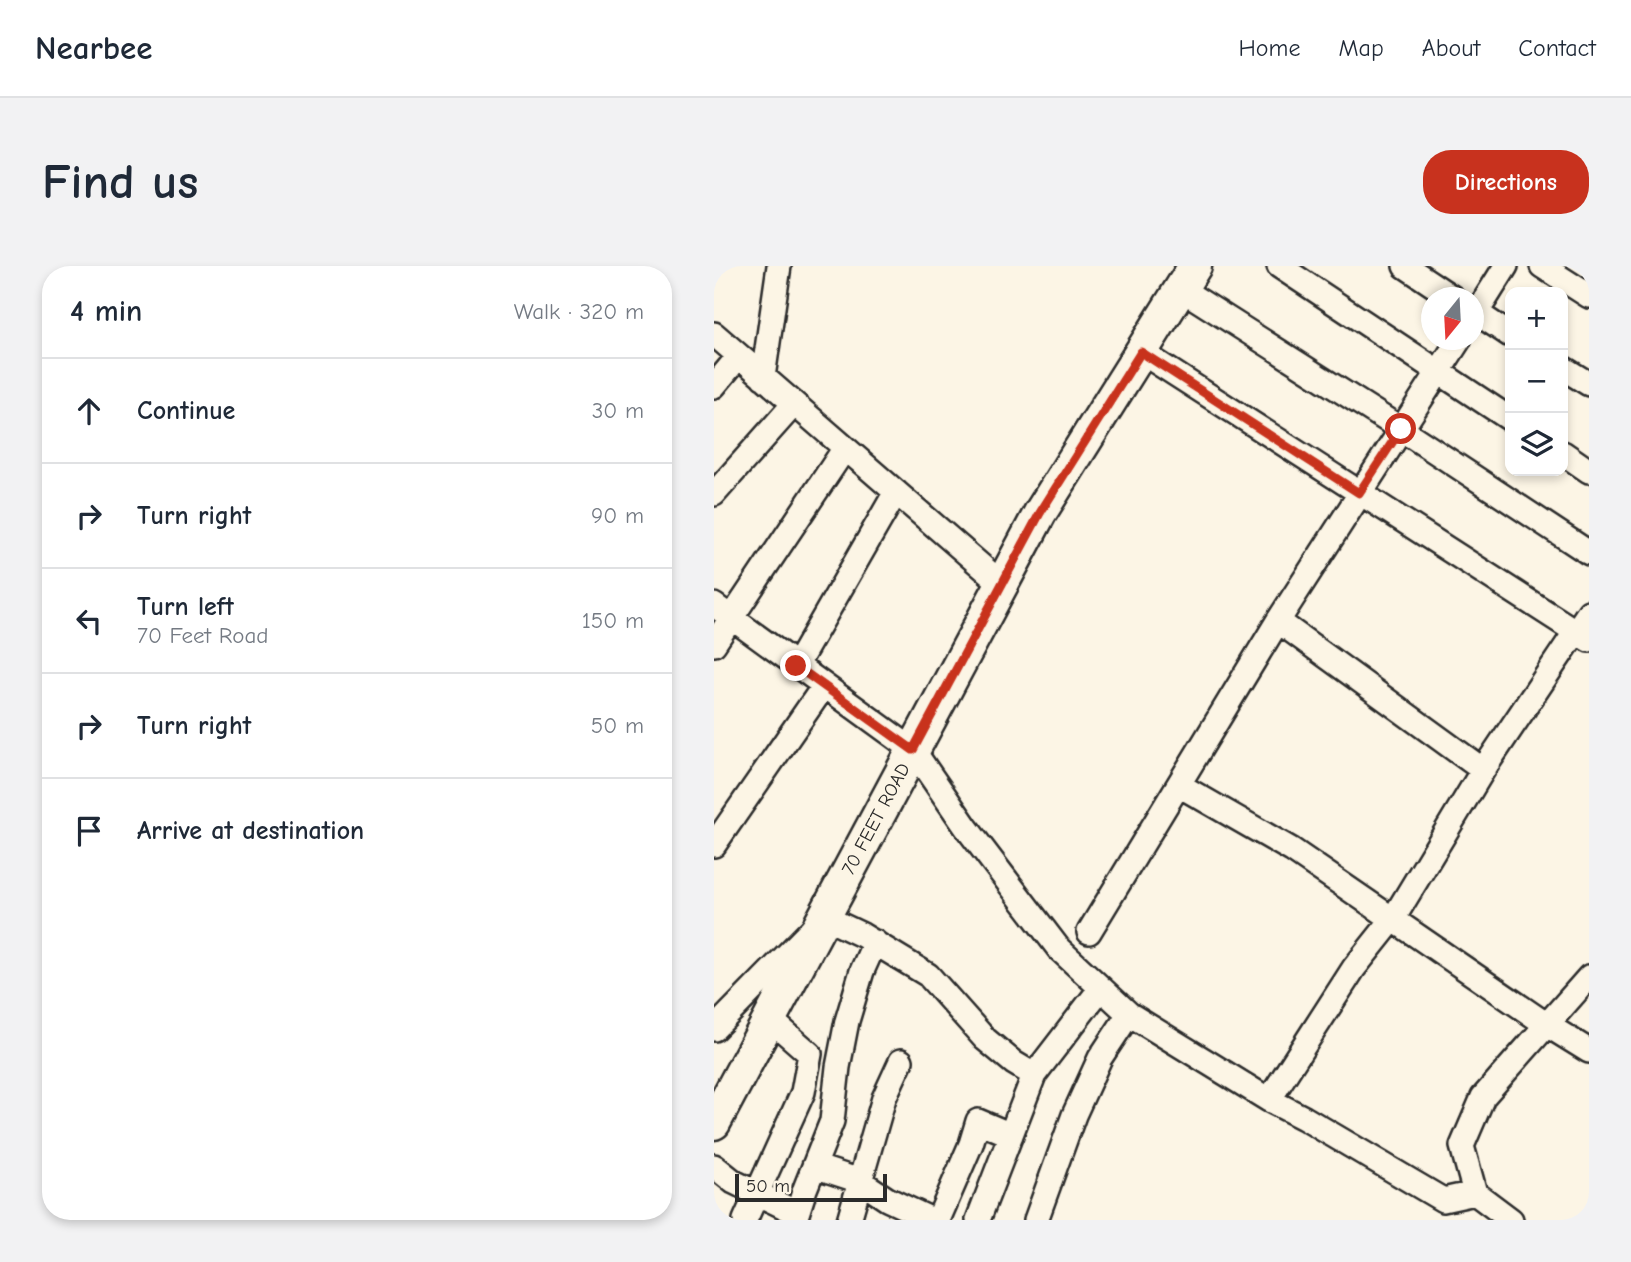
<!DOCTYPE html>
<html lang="en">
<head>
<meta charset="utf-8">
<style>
	body { margin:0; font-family:"Comic Neue",sans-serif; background:#f2f2f3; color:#1f2937 }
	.controls { position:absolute; right:21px; top:21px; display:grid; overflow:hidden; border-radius:14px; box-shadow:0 4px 10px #0003 }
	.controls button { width:63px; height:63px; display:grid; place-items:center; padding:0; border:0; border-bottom:2px solid #e0e1e3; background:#fff; color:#1f2937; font:35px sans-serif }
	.compass { position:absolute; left:707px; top:21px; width:63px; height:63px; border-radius:50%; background:#fff; box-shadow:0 4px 10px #0003; rotate:198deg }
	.scale { position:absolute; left:21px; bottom:18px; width:152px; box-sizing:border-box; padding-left:7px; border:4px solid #2b2b2b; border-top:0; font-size:19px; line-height:24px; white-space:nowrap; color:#2b2b2b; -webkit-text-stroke:5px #fcf5e5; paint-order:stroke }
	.stop { position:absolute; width:21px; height:21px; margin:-16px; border:5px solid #c8321e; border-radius:50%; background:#fff }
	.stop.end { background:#c8321e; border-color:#fff; box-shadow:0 2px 7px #0008 }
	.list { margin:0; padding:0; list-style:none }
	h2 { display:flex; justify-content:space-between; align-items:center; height:91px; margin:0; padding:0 28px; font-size:30px }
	h2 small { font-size:23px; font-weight:400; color:#747a83 }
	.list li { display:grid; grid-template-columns:46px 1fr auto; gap:21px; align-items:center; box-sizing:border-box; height:105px; padding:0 28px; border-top:2px solid #e0e1e3 }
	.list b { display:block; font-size:26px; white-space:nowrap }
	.list p { margin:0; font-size:23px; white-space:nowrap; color:#747a83 }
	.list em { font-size:23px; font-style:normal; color:#747a83 }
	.icon { flex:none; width:38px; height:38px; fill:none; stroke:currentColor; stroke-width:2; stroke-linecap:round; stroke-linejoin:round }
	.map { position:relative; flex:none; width:875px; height:954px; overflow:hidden; border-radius:28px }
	header { display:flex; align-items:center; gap:42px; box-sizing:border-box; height:98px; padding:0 35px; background:#fff; border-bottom:2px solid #e0e1e3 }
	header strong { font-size:33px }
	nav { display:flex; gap:38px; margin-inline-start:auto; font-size:24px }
	.intro { display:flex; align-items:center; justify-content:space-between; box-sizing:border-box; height:168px; padding:0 42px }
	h1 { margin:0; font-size:49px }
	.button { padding:18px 32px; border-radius:28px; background:#c8321e; color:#fff; font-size:24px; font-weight:700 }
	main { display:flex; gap:42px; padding:0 42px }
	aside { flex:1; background:#fff; border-radius:28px; box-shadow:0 4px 10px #0003 }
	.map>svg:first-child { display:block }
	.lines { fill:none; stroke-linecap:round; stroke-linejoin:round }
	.street-casing { stroke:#2b2b2b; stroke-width:28 }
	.secondary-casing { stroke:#2b2b2b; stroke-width:37 }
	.street { stroke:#fcf5e5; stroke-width:23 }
	.secondary { stroke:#fcf5e5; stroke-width:32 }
	.route { stroke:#c8321e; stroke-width:9 }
	.labels { text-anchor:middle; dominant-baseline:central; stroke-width:5; stroke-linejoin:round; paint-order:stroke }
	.street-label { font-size:19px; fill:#2b2b2b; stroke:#fcf5e5 }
</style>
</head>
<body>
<header>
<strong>Nearbee</strong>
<nav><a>Home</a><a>Map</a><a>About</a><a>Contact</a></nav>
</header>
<div class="intro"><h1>Find us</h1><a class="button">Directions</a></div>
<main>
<aside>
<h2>4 min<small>Walk · 320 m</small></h2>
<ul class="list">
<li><svg class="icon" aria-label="ahead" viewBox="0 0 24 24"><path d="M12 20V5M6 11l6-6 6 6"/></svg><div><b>Continue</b></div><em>30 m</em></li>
<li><svg class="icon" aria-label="right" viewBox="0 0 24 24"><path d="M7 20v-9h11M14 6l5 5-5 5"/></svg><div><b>Turn right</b></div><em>90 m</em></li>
<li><svg class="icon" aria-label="left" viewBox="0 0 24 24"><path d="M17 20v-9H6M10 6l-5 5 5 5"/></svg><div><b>Turn left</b><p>70 Feet Road</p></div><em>150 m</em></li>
<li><svg class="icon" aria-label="right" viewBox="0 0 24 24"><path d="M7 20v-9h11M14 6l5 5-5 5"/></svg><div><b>Turn right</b></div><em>50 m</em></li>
<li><svg class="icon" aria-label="arrive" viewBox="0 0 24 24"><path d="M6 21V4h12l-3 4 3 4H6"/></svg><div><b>Arrive at destination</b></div></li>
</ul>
</aside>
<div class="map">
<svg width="875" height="954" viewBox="0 0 875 954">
	<rect width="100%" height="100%" fill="#fcf5e5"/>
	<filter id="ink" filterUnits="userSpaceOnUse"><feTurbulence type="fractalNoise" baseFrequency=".0143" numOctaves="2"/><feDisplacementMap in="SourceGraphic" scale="14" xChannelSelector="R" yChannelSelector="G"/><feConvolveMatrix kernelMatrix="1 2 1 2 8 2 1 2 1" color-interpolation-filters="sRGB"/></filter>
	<g filter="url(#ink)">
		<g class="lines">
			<defs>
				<path id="street" d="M 565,0 L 796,153
					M 691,0 L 739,32
					M 828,0 L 875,30
					M 467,23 L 687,163 L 875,287
					M 760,45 L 796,69
					M 760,51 L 792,0
					M 0,68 L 288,318
					M 427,86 L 875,374
					M 849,102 L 875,118
					M 49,111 L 65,0
					M 0,120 L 25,90
					M 849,187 L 875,205
					M 0,228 L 80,138
					M 0,339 L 199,484 L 252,561 L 345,683 L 415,748 L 555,834
					M 564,355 L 769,504 L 875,346
					M 0,378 L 131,182
					M 82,400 L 182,226
					M 769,504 L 679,653 L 640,702 L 555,834 L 590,852 L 729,934 L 761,927 L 797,954
					M 465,519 L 578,584 L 833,759 L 875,785
					M 0,579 L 110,420
					M 375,666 L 564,355 L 745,74
					M 0,763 L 110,651 L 148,669 L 214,709 L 271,773 L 300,797 L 320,809
					M 0,900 L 20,916 L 83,947
					M 100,900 L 146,915 L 173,933 L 218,954
					M 761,927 L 748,880 L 769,831 L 875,711
					M 31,954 L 89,826 L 96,788 L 56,753
					M 81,954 L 91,923 L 118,855 L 124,801 L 133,755 L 148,705 L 161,676
					M 135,954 L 170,832 L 187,795
					M 224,954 L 257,878 L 264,855 L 297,869
					M 264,954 L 320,809 L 387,722
					M 322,954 L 360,849 L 386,792 L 415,748"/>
				<path id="secondary" d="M 0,857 L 326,247 L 481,0"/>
			</defs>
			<use href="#street" class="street-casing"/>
			<use href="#secondary" class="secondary-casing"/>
			<use href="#street" class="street"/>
			<use href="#secondary" class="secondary"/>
		</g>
	</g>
	<g class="lines" filter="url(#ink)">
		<path class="route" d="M 82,400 L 199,484 L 326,247 L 427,86 L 645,227 L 687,163"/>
	</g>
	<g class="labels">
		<g class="street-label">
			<text transform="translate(162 553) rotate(-62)">70 FEET ROAD</text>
		</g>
	</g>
</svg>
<div class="controls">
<button>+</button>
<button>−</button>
<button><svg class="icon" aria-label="layers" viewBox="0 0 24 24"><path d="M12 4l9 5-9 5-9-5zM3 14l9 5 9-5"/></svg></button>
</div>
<svg class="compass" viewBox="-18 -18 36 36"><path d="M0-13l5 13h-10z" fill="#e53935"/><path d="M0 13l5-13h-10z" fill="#747a83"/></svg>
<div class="scale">50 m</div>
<div class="stop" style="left:687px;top:163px"></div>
<div class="stop end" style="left:82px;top:400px"></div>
</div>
</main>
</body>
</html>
